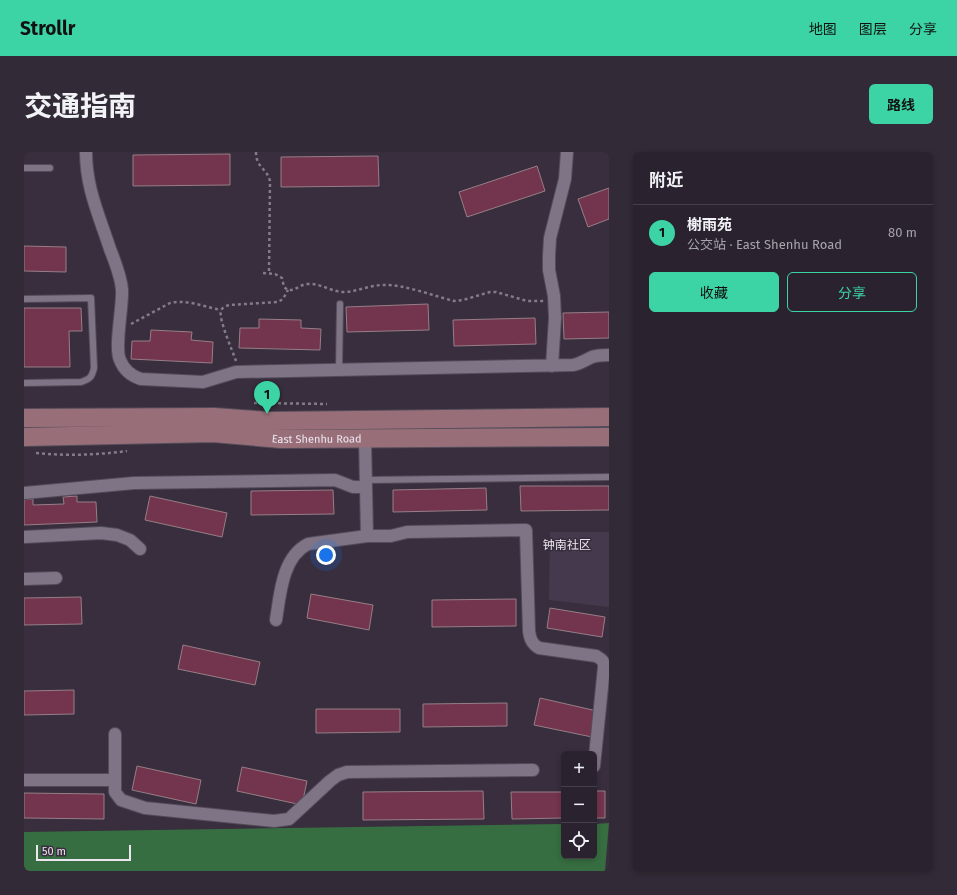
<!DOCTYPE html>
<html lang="zh">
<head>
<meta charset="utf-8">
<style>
	body { margin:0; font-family:"Fira Sans","Noto Sans SC",sans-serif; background:#322a36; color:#f1f3f6 }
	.controls { position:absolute; right:12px; bottom:12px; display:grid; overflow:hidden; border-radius:6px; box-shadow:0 2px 6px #0003 }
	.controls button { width:36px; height:36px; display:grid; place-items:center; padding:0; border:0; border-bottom:1px solid #463f4a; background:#2a222e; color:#f1f3f6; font:20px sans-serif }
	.scale { position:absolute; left:12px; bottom:10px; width:95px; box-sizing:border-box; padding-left:4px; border:2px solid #ece6f0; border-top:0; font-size:11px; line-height:14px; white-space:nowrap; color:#ece6f0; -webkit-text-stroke:3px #382e3e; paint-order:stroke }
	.you { position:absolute; left:302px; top:403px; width:14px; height:14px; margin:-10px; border:3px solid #fff; border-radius:50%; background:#1a73e8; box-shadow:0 0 0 6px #1a73e833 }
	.badge { display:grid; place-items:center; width:26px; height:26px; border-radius:50%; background:#3cd4a4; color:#111; font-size:13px; font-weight:700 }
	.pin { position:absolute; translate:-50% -33px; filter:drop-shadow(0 1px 2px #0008) }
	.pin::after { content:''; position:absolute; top:21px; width:14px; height:12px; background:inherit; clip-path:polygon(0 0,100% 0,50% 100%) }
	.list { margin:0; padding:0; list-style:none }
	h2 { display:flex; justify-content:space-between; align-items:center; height:52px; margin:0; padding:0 16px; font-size:17px }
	h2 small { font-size:13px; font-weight:400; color:#a5a4aa }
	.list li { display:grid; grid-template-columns:26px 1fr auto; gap:12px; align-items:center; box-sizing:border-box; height:56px; padding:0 16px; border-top:1px solid #463f4a }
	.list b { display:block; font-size:15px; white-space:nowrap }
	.list p { margin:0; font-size:13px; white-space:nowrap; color:#a5a4aa }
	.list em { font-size:13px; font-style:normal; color:#a5a4aa }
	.actions { display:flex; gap:8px; padding:12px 16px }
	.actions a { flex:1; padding:9px 0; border:1px solid #3cd4a4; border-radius:6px; text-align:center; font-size:14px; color:#3cd4a4 }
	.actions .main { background:#3cd4a4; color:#111 }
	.icon { flex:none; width:22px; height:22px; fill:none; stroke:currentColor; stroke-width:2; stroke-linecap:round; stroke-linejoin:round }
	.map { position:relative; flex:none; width:585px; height:719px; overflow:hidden; border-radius:6px }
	header { display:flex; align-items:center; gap:24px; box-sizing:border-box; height:56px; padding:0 20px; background:#3cd4a4; color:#111 }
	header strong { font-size:19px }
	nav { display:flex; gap:22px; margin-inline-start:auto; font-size:14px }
	.intro { display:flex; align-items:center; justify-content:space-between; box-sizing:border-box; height:96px; padding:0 24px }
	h1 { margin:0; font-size:28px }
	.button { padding:10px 18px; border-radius:6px; background:#3cd4a4; color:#111; font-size:14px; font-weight:700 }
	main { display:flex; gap:24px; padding:0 24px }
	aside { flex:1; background:#2a222e; border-radius:6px; box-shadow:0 2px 6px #0003 }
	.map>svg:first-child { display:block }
	.built { fill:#45394d }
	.forest { fill:#376e41 }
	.building { fill:#72354d; stroke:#967e86 }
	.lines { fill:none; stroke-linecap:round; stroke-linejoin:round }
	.lane-casing { stroke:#544c5a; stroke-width:8 }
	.street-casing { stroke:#544c5a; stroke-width:14 }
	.secondary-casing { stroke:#544c5a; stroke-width:20 }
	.path { stroke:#847b89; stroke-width:2.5; stroke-dasharray:3 3; stroke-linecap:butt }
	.lane { stroke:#7f7486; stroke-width:6 }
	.street { stroke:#7f7486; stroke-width:12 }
	.secondary { stroke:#986f79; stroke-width:18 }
	.labels { text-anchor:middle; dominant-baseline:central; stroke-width:3; stroke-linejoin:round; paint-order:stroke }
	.street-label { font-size:11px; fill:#ece6f0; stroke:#382e3e }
	.neighbourhood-label { font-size:12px; fill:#ece6f0; stroke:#382e3e }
</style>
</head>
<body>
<header>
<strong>Strollr</strong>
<nav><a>地图</a><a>图层</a><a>分享</a></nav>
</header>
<div class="intro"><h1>交通指南</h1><a class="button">路线</a></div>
<main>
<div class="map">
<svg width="585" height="719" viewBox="0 0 585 719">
	<rect width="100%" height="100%" fill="#382e3e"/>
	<path class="built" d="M 526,380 L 585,380 L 585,455 L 525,448 Z"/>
	<path class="forest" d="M 585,671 L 581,719 L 0,719 L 0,680 L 540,672 L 540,704 L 570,704 L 570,672 Z"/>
	<path class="building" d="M 206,2 L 206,33 L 109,34 L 109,3 Z
		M 354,4 L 355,34 L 257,35 L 257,5 Z
		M 513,14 L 521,39 L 443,65 L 435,40 Z
		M 585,36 L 585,67 L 564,75 L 554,47 Z
		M 0,94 L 42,95 L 42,120 L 0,119 Z
		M 404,152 L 405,178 L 323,180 L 322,155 Z
		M 0,156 L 57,156 L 58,179 L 45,179 L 46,215 L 0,215 Z
		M 585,160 L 585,186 L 540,187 L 539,161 Z
		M 511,166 L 512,192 L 430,194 L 429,168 Z
		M 235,167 L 277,168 L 277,176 L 297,177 L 296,198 L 215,196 L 216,176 L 235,176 Z
		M 127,178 L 168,180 L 167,188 L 189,190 L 188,211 L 107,207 L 108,189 L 126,189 Z
		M 496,334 L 585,334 L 585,358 L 497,359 Z
		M 462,336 L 463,358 L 369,360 L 369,338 Z
		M 309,338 L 310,362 L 227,363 L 227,339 Z
		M 53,344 L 53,350 L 72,350 L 73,370 L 0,373 L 0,347 L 9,347 L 9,353 L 40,352 L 39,345 Z
		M 126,344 L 203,361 L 198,385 L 121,368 Z
		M 287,442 L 349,453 L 345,478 L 283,466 Z
		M 57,445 L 58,472 L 0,473 L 0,446 Z
		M 492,447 L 492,474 L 408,475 L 408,448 Z
		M 526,456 L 581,465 L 578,485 L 523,476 Z
		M 159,493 L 236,510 L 231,533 L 154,517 Z
		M 50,538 L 50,562 L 0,563 L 0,539 Z
		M 516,546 L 573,559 L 568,585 L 510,573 Z
		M 483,551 L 483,574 L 399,575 L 399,552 Z
		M 292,557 L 376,557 L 376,580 L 292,581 Z
		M 113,614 L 177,628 L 172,652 L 108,638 Z
		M 218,615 L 283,629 L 278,653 L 213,639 Z
		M 459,639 L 460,667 L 339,668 L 339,640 Z
		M 570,639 L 581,639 L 581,666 L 570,666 Z
		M 487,640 L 540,640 L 540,666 L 488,667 Z
		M 0,641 L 80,642 L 80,667 L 0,666 Z"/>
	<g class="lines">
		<defs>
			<path id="lane" d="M 0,16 L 26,16
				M 0,147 L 67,146 L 70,216 C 68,225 66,227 57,230 L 0,231
				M 315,219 L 316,152
				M 341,328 L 585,325"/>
			<path id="street" d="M 62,0 C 62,36 75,63 86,97 C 91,110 97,124 98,138 C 99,155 90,195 96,208 C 100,218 107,224 117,227 L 179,230 L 212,220 L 549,213 C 556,212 561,208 568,205 C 574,203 579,203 585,203
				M 528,214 L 531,166 L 530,144 L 525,118 L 525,104 L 526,86 L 541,27 L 543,0
				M 341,286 L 343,384
				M 0,341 L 110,331 L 311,328 L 329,335 L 342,335
				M 0,385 L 77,381 L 93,383 L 106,388 L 116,397
				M 0,427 L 32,426
				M 252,468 C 256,443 258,405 284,392 L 343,384 L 367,384 L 383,380 L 502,378 L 505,479 C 506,487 508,492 515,496 L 572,504 C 577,507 580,508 580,515 L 570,614
				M 91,582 L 91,640 L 97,648 L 121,656 L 250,669 L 265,667 L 306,629 L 314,623 L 323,620 L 509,618
				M 0,628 L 90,628"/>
			<g id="secondary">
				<path d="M 0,266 L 190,265 L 245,269 L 585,265"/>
				<path id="s1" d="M 0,285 L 189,281 L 257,287 L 585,285"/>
			</g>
		</defs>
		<use href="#lane" class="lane-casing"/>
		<use href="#street" class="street-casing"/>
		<use href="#secondary" class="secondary-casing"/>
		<path class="path" d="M 232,0 C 232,16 243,16 246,29 L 245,121
			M 239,121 L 251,122 L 258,126 L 260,135 L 264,138 C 272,139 276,132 284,132 C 297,131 307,140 320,140 C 333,140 345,133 359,133 C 379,132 410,144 430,149 L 439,148 L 466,140 L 472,140 L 503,149 L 520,149
			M 107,172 L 146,151 C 163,147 181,155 197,158
			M 212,209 C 209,200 194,166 197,159 C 198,155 202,154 205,153 L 254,150 L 259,147 L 264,138
			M 230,251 L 303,252
			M 12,301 C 43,304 73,303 103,299"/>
		<use href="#lane" class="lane"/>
		<use href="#street" class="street"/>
		<use href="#secondary" class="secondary"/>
	</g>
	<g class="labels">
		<g class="street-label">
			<text stroke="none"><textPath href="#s1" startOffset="293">East Shenhu Road</textPath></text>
		</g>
		<g class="neighbourhood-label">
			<text x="543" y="393">钟南社区</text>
		</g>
	</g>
</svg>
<div class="controls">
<button>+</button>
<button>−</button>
<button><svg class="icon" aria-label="locate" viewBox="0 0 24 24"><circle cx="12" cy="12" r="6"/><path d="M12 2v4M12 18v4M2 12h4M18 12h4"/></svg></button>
</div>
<div class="scale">50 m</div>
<div class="you"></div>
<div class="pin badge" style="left:243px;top:262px">1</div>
</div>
<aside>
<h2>附近<small></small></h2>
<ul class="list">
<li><span class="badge">1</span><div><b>榭雨苑</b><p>公交站 · East Shenhu Road</p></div><em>80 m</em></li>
</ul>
<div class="actions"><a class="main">收藏</a><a>分享</a></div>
</aside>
</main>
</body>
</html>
